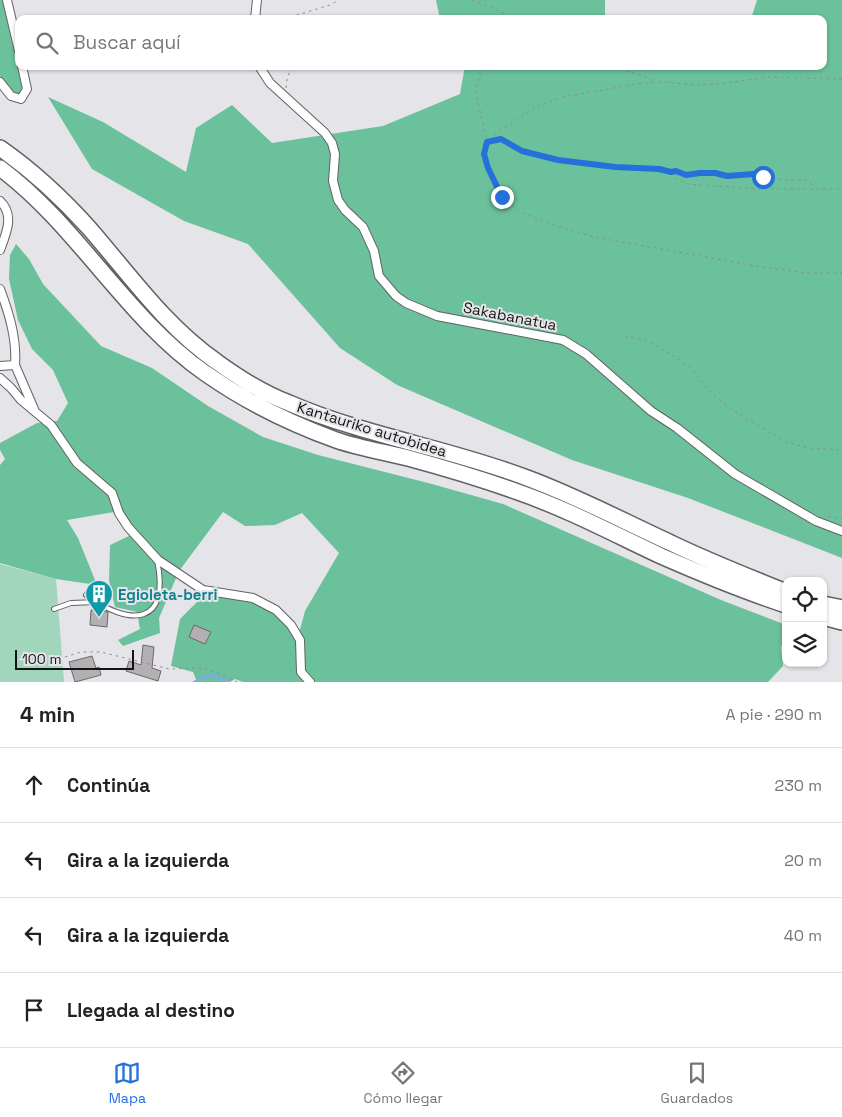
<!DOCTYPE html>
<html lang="es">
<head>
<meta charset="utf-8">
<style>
	body { margin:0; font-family:"Space Grotesk",sans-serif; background:#f2f2f2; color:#222 }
	.controls { position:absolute; right:15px; bottom:15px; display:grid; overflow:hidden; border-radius:10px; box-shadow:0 1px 4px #0004 }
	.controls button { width:45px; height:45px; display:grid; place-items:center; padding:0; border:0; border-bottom:1px solid #e0e0e0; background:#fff; color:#222; font:25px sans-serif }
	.scale { position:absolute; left:15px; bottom:12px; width:119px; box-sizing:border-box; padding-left:5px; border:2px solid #131314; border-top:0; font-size:14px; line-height:18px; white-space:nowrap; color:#131314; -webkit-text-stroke:4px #e5e4e8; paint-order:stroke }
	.stop { position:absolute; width:15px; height:15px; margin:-11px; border:4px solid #2570db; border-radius:50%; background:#fff }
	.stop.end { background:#2570db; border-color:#fff; box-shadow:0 1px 5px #0008 }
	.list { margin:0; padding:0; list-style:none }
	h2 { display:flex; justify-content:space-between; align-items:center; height:65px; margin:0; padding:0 20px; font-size:21px }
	h2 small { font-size:16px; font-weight:400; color:#767676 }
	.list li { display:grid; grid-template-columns:32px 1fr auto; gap:15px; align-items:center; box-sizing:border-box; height:75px; padding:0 20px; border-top:1px solid #e0e0e0 }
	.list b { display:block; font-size:19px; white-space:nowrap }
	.list em { font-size:16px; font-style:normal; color:#767676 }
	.icon { flex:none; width:28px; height:28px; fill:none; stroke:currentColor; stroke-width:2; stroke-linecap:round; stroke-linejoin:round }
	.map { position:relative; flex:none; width:842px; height:682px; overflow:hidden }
	.search { position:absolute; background:#fff; box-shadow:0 1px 4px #0004; left:15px; right:15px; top:15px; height:55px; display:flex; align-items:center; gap:12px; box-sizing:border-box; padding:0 18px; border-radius:10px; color:#767676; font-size:19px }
	.sheet { height:365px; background:#fff }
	nav { display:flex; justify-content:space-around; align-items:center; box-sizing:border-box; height:70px; border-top:1px solid #e0e0e0; background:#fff; font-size:14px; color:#767676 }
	nav a { display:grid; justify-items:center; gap:2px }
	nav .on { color:#2570db }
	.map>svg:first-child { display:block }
	.green { fill:#a1d5bc }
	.forest { fill:#6bc19b }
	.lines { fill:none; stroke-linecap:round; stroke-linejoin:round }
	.stream { stroke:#82a8e7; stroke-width:2.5 }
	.building { fill:#b3afb2; stroke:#6b686a }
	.service-casing { stroke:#626164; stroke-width:6 }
	.minor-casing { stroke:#626164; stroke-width:10 }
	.motorway-casing { stroke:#626164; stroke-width:18 }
	.path { stroke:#8d8c8f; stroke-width:1; stroke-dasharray:2.5 4; stroke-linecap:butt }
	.service { stroke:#fff; stroke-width:4 }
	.minor { stroke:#fff; stroke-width:8 }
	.motorway { stroke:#fff; stroke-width:15 }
	.route { stroke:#2570db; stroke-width:6 }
	.labels { text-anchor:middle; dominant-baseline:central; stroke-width:4; stroke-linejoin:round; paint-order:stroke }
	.street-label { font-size:15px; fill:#131314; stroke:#e5e4e8 }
	.culture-label { font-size:15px; font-weight:bold; fill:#0d838f; stroke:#e5e4e8; text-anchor:start }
</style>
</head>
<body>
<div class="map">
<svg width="842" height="682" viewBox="0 0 842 682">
	<rect width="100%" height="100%" fill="#e5e4e8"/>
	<path class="green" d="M 0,564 L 56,579 L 64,682 L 0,682 Z"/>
	<path class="forest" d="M 0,0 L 3,0 L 22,87 L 20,93 L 13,93 L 2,81 L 0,76 Z
		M 436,0 L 605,0 L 605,19 L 440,19 Z
		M 757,0 L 842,0 L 842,558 L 688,498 L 572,460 L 397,385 L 340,348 L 248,244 L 184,221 L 92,169 L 48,97 L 103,122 L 186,172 L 196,128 L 232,105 L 272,143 L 383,126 L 460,94 L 465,66 L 823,66 L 823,19 L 751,19 Z
		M 16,244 L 29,259 L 43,284 L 101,346 L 152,368 L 208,406 L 263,437 L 318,455 L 432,484 L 503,504 L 721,600 L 786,625 L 786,645 L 781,646 L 783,666 L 768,682 L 243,682 L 235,679 L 230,682 L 197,682 L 193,672 L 171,666 L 180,619 L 206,593 C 226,596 261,600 276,613 C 285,621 291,631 297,641 L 305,611 L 339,553 L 302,513 L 275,525 L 245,526 L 223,512 L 179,571 L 159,618 L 160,633 L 123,646 L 118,640 L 140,629 L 137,612 L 115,607 L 109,580 L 110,545 L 129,536 L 114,512 L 67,520 L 78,538 L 97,585 L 56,579 L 0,563 L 0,465 L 5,459 L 0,450 L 0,443 L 37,423 L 57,421 L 68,403 L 53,370 L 32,349 L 18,320 L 9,279 L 10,255 Z"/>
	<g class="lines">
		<path class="stream" d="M 194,682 L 202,678 L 213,675 L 228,682"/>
	</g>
	<path class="building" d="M 91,610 L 108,612 L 107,627 L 90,625 Z
		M 194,625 L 211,632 L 205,644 L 189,637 Z
		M 143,645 L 154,647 L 152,668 L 161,671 L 158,681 L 126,671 L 129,661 L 141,665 Z
		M 92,656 L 96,668 L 99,667 L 101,675 L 75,682 L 69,662 Z"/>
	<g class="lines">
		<defs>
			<path id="service" d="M 86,595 C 130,627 171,626 157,560
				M 54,609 L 71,603 L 97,602"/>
			<path id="minor" d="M 7,0 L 19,51
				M 255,19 L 257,0
				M 259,66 L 270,83 L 325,133 L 332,143 L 335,154 L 333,181 L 338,200 L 345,210 L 363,227 L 374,251 L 379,276 L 396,296 L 406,303 L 437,316 L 563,340 L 586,354 L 651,411 L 677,428 L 735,474 L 816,521 L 842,531
				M 0,82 L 11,96 L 21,99 L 27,89 L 22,66
				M 0,201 C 15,215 6,234 0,250
				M 0,289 C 9,313 17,339 15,365 L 0,366
				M 15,365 L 34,409
				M 0,378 L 11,388 L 21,400 L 51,425 L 77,463 L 112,493 L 119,513 L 128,527 L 158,560 L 203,590 L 253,598 L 276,610 L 291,625 L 300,640 L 301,672 L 310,682"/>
			<path id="motorway" d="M 0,148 C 33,171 62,198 89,228 C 130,275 165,326 217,362 C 239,378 263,393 289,403 C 365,436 449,448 527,478 C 576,496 623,521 671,543 C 708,561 747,576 786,592
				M 0,168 C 78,226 125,317 205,373 C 246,402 289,423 336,440 C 359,448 384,452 408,458 C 445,468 482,479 518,492 C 567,509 614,534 661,556 C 702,574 743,591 786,605
				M 823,604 L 842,608
				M 823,617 L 842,622"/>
		</defs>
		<use href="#service" class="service-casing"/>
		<use href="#minor" class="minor-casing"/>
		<use href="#motorway" class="motorway-casing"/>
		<path class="path" d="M 472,0 L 502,12 L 510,19
			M 284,19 L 330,5 L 339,0
			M 480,66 L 480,78 L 475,89 L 487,142 L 501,139 L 522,151 L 546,158 L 571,162 L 676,171 L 686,175 L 699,173 L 715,173 L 727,175 L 754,174 L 763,177 L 773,177 L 783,180 L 806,180 L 811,183 L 812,188
			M 607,66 L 644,76 L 656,82
			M 842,79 L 770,77 L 718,84 L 695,85 L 662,82 L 637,84 L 562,97 L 536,107 L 498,132 L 487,142 L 484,154 L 488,168 L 502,197 L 520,212 L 551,224 L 594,237 L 756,266 L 806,273 L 842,273
			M 286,88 C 287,78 288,69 298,66
			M 675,172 L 674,176 L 676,179 L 687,184 L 758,189 L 842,189
			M 625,336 L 647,341 L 672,355 L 691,368 L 714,396 L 742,416 L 786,442 L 809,448 L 842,450
			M 828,516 L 842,519
			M 65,657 L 81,652 L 101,652 L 169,669 L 204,668 L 238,682"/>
		<use href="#service" class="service"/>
		<use href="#minor" class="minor"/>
		<use href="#motorway" class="motorway"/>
	</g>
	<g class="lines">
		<path class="route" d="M 502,197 L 488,168 L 484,154 L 487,142 L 501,139 L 522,151 L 558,160 L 615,167 L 659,169 L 671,172 L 676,171 L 686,175 L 700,173 L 715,173 L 727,176 L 754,174 L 763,177"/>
	</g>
	<defs>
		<symbol id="building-pin" viewBox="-11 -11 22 30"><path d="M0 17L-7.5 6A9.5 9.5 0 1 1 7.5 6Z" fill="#0f9aa8" stroke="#e5e4e8"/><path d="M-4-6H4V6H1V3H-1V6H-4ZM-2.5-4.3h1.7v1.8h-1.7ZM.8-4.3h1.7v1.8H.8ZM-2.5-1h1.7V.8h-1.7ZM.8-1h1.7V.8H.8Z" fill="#fff"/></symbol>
	</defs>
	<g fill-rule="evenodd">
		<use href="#building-pin" x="83" y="578" width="32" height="43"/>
	</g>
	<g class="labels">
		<g class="street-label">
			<text transform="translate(510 316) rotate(11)">Sakabanatua</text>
			<text transform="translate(372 429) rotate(17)">Kantauriko autobidea</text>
		</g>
		<g class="culture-label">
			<text x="118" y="594">Egioleta-berri</text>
		</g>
	</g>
</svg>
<div class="controls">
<button><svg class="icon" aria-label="locate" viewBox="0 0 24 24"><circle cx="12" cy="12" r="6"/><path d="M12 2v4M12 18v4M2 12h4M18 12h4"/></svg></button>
<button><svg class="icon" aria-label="layers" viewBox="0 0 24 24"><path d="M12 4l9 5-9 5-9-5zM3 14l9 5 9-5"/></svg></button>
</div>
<div class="scale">100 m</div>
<div class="stop" style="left:763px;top:177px"></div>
<div class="stop end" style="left:502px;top:197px"></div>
<div class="search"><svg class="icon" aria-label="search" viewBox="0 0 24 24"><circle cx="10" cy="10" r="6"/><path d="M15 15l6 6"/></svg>Buscar aquí</div>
</div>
<section class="sheet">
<h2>4 min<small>A pie · 290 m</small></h2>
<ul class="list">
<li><svg class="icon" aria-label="ahead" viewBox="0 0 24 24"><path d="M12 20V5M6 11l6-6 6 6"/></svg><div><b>Continúa</b></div><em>230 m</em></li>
<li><svg class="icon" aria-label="left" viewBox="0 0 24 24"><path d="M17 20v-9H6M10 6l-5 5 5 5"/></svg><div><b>Gira a la izquierda</b></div><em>20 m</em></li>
<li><svg class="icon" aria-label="left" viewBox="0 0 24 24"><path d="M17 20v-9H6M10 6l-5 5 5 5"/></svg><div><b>Gira a la izquierda</b></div><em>40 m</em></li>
<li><svg class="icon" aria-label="arrive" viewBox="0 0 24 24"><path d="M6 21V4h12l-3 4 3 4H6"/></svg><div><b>Llegada al destino</b></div></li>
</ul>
</section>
<nav>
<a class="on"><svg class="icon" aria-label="map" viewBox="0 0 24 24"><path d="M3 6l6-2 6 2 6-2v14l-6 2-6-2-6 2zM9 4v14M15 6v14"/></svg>Mapa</a>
<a><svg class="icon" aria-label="directions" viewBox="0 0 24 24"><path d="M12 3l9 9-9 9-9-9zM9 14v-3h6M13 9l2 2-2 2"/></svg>Cómo llegar</a>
<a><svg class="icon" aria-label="saved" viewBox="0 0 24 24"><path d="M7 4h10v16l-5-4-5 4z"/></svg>Guardados</a>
</nav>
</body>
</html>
